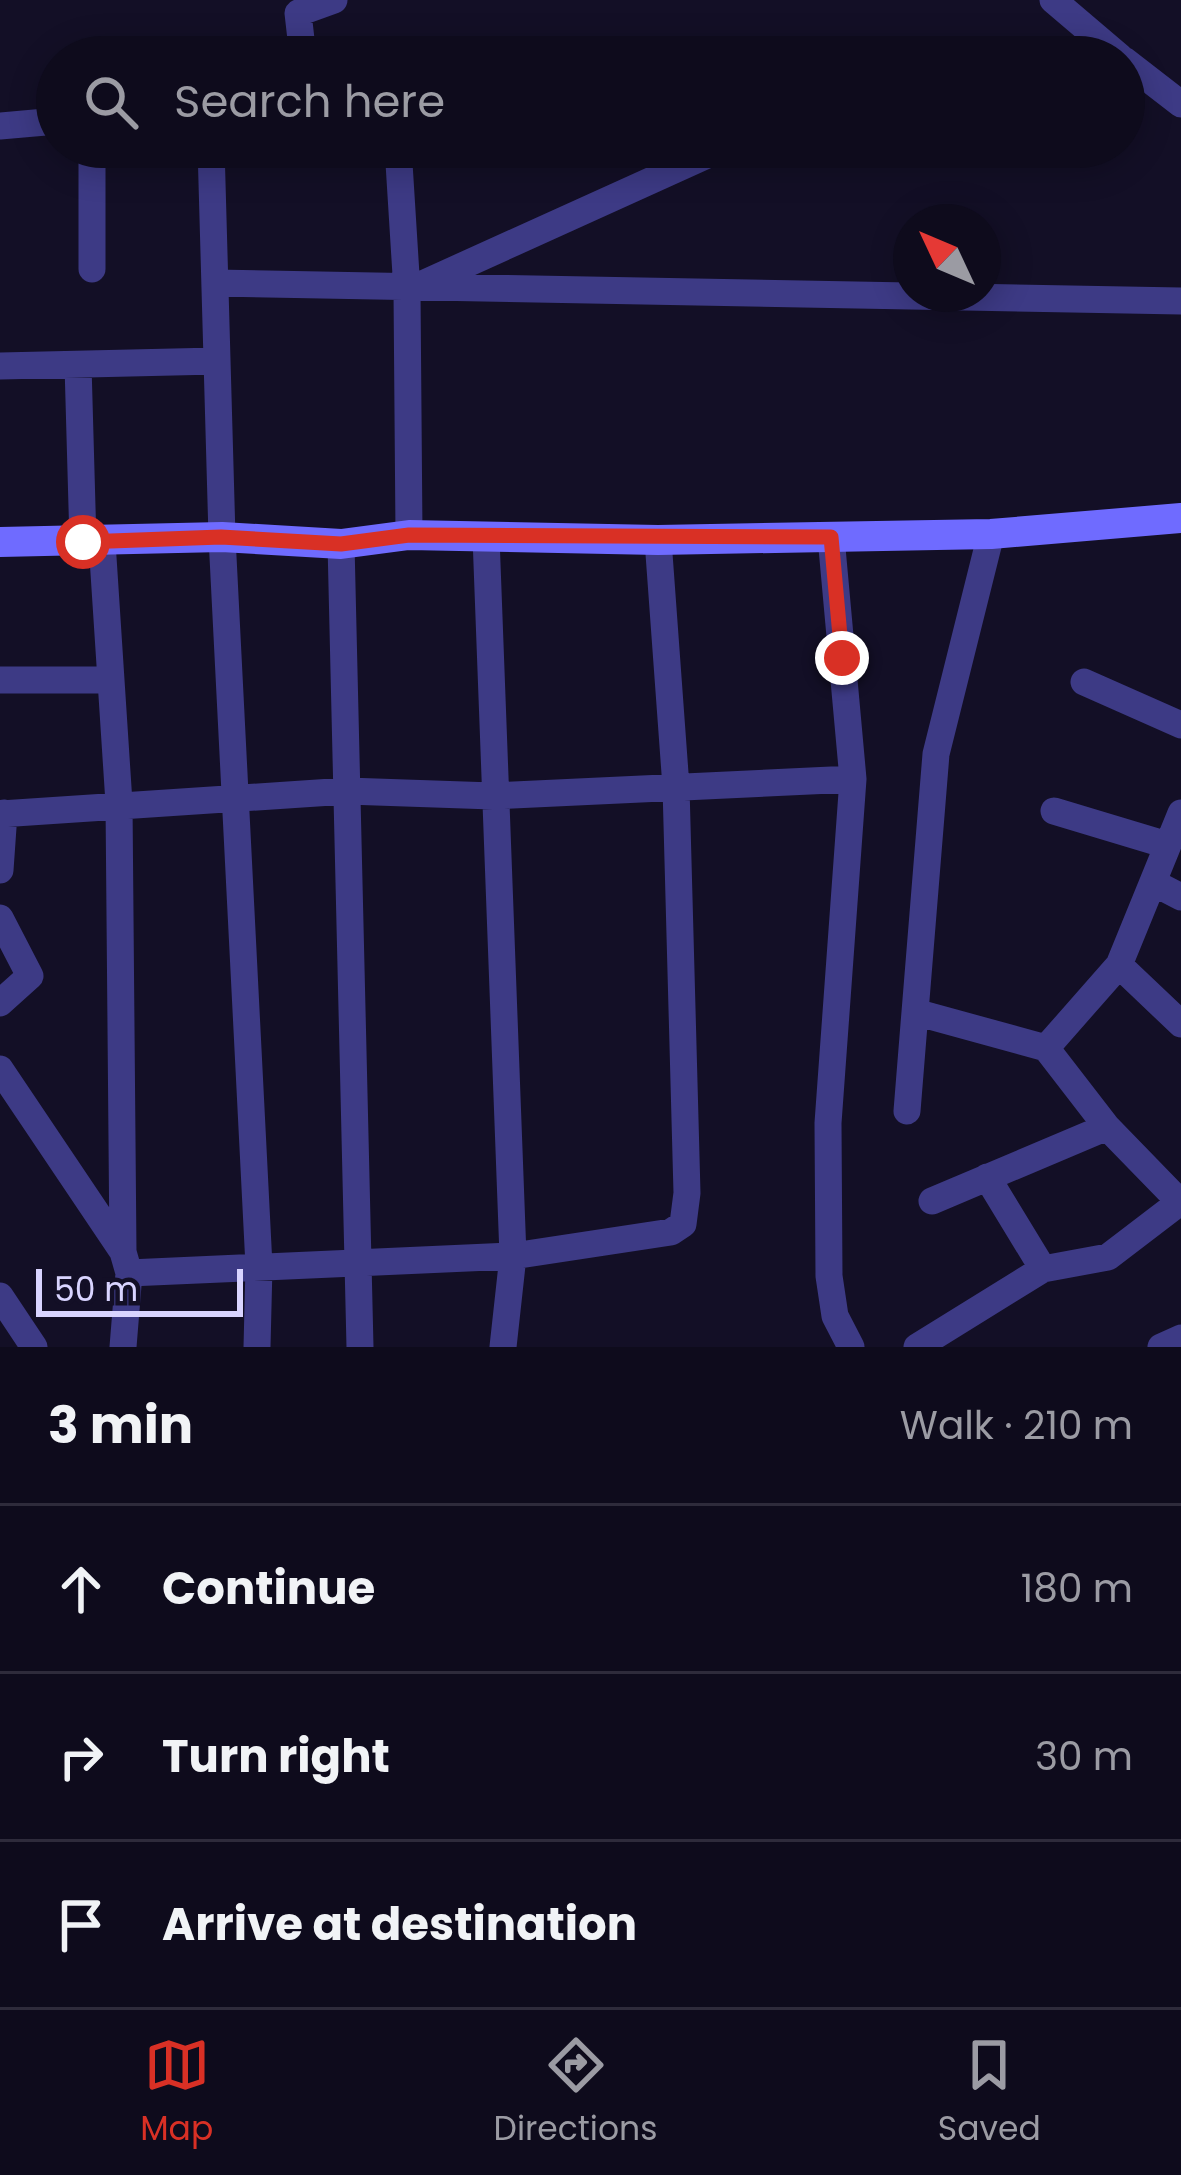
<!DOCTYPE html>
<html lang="en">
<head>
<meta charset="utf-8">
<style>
	body { margin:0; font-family:Poppins,sans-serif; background:#1c1929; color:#f1f3f6 }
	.compass { position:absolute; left:893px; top:204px; width:108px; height:108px; border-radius:50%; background:#0e0b1c; box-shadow:0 6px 30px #0003; rotate:314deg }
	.scale { position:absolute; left:36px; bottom:30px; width:207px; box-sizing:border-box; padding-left:12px; border:6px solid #d9d4ff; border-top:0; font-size:33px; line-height:42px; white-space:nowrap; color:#d9d4ff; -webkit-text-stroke:9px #130f26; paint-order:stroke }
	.stop { position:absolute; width:36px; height:36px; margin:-27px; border:9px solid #d93025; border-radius:50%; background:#fff }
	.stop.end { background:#d93025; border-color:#fff; box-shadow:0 3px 12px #0008 }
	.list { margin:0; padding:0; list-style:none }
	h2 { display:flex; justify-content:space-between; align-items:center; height:156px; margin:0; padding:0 48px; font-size:51px }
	h2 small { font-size:39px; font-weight:400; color:#9b9ba3 }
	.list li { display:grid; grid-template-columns:78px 1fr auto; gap:36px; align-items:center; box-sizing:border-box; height:168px; padding:0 48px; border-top:3px solid #2e2b3b }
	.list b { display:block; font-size:45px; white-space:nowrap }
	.list em { font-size:39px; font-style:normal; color:#9b9ba3 }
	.icon { flex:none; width:66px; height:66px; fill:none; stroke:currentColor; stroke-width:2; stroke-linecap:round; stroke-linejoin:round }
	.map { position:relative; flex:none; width:1181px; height:1347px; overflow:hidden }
	.search { position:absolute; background:#0e0b1c; box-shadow:0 6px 30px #0003; left:36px; right:36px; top:36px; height:132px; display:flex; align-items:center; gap:30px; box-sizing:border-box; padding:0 42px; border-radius:66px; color:#9b9ba3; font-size:45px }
	.sheet { height:660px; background:#0e0b1c }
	nav { display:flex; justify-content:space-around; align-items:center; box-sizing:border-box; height:168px; border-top:3px solid #2e2b3b; background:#0e0b1c; font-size:33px; color:#9b9ba3 }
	nav a { display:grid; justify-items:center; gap:6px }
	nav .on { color:#d93025 }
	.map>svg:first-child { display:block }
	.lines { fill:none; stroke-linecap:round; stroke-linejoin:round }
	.street { stroke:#3d3a85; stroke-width:27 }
	.secondary { stroke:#6f6bff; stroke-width:30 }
	.route { stroke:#d93025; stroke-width:15 }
</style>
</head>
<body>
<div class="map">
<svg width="1181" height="1347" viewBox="0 0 1181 1347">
	<rect width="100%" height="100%" fill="#130f26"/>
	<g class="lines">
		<path class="street" d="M 1053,0 L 1120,57
			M 303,57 L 298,13 L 334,0
			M 530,57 L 553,53
			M 1124,60 L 1181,104
			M 0,126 L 57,121
			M 211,147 L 222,537 L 259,1266 L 257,1347
			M 398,147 L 407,291
			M 92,269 L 92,147
			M 215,283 L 1181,301
			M 78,365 L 83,542
			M 0,366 L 217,361
			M 409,535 L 407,291 L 725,147
			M 486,537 L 513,1256 L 503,1347
			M 831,537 L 853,779 L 828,1123 L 829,1276 L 835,1316 L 851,1347
			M 102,542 L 119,803 L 123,1252 L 129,1273 L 123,1347
			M 341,544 L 360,1347
			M 0,680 L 107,680
			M 1084,682 L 1181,725
			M 1054,811 L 1167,845
			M 0,814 L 347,791 L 493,796 L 853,779
			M 0,870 L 4,813
			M 1154,883 L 1181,897
			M 0,918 L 30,976 L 0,1003
			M 1119,965 L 1181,1024
			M 915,1012 L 936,754 L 991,534
			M 1046,1048 L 1119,965 L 1181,813
			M 0,1069 L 123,1252
			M 907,1111 L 915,1012 L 1046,1048 L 1107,1127 L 1181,1203
			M 987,1177 L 1043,1269
			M 932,1201 L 1107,1127
			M 129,1273 L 513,1256 L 671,1232 L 683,1224 L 687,1193 L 676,787 L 658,540
			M 0,1296 L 34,1347
			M 917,1347 L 1043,1269 L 1108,1257 L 1180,1202
			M 1161,1347 L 1181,1338"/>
		<path class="secondary" d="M 0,542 L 222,537 L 341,544 L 409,535 L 658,540 L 991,534 L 1181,518"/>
	</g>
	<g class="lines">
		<path class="route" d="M 83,542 L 221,537 L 341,544 L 409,535 L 831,537 L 842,658"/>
	</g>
</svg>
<svg class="compass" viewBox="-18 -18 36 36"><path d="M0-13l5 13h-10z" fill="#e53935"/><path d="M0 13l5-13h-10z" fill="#9b9ba3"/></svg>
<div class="scale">50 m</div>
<div class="stop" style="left:83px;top:542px"></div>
<div class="stop end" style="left:842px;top:658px"></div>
<div class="search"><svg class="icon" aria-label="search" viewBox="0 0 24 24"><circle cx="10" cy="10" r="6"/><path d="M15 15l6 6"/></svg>Search here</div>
</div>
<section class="sheet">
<h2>3 min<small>Walk · 210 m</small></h2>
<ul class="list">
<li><svg class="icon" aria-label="ahead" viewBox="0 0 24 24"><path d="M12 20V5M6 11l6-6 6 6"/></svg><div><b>Continue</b></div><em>180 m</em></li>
<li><svg class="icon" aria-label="right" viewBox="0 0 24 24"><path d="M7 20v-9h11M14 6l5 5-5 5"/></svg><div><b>Turn right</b></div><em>30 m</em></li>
<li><svg class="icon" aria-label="arrive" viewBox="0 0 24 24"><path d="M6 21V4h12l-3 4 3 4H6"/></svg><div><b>Arrive at destination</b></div></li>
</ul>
</section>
<nav>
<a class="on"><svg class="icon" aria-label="map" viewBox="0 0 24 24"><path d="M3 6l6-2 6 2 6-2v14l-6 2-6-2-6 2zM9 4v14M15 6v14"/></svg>Map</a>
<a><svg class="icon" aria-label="directions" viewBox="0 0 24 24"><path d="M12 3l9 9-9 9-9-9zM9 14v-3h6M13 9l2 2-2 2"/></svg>Directions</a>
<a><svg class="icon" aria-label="saved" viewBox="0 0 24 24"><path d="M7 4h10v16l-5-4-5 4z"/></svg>Saved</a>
</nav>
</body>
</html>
